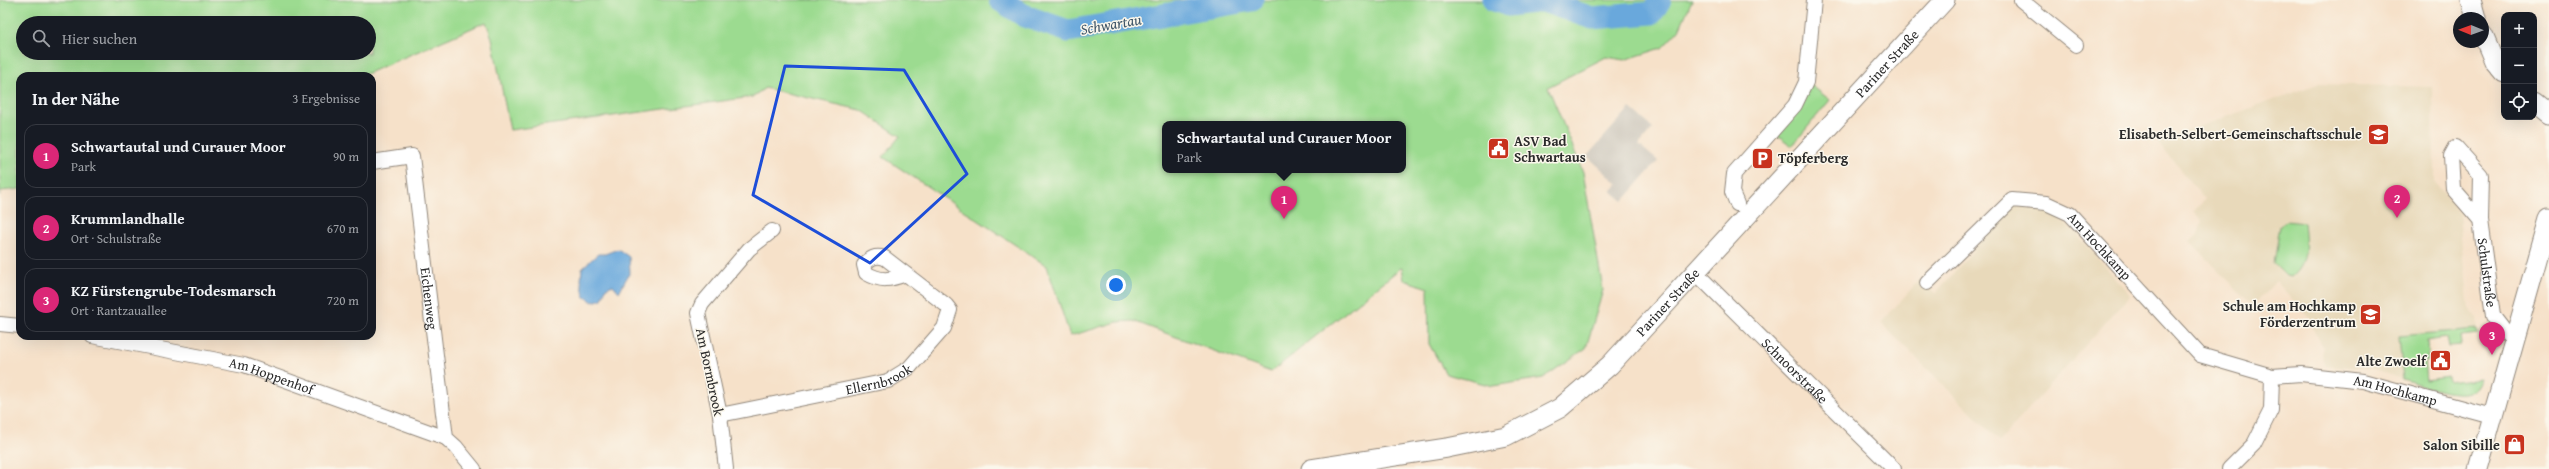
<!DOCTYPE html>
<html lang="de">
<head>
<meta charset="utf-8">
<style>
	body { margin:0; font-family:"Gentium Book Plus",serif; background:#242831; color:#f1f3f6 }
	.controls { position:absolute; right:12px; top:12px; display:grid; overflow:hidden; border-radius:8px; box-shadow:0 4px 16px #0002 }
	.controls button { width:36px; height:36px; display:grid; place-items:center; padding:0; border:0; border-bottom:1px solid #363941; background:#171b24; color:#f1f3f6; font:20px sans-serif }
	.compass { position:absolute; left:2453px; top:12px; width:36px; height:36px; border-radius:50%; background:#171b24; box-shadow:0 4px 16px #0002; rotate:271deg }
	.you { position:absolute; left:1116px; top:285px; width:14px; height:14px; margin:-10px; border:3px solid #fff; border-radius:50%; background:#1a73e8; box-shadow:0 0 0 6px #1a73e833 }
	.badge { display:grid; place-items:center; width:26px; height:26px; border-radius:50%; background:#db2777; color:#fff; font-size:13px; font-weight:700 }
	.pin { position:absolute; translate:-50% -33px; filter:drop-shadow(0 1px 2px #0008) }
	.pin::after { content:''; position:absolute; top:21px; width:14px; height:12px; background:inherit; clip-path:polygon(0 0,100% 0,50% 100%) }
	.popup { position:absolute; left:1162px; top:121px; width:244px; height:52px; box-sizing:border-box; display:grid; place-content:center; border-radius:8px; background:#171b24; filter:drop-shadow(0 1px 3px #0005); font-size:13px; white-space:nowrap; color:#9ea1a6 }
	.popup b { font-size:15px; color:#f1f3f6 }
	.popup::after { content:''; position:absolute; left:50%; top:100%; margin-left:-8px; border:8px solid transparent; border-top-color:#171b24 }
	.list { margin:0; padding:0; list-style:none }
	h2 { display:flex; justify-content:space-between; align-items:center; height:52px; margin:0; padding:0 16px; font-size:17px }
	h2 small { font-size:13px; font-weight:400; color:#9ea1a6 }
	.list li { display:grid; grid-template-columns:26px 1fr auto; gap:12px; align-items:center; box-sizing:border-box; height:64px; margin:0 8px 8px; padding:0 8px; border:1px solid #363941; border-radius:12px }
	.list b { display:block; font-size:15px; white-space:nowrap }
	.list p { margin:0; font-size:13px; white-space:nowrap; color:#9ea1a6 }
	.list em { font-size:13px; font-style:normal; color:#9ea1a6 }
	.icon { flex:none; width:22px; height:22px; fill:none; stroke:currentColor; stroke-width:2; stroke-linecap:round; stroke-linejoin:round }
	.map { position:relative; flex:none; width:2549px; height:469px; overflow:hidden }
	.search { position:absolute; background:#171b24; box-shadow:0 4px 16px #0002; left:16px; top:16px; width:360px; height:44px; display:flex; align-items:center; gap:10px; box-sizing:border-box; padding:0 14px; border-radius:22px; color:#9ea1a6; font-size:15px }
	.panel { position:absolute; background:#171b24; box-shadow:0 4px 16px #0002; left:16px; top:72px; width:360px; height:268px; border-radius:12px }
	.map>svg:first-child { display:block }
	.built { fill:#e8d9ba }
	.industrial { fill:#c9c3b8 }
	.green { fill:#9cdb90; stroke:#64835e; fill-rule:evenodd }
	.water { fill:#69a8dc; stroke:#4a6a84 }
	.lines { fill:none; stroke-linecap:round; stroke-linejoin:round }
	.river { stroke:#69a8dc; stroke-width:23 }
	.street-casing { stroke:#90867a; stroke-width:16 }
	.secondary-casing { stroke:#90867a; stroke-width:21 }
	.street { stroke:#fff; stroke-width:14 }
	.secondary { stroke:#fff; stroke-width:19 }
	.marked { fill:none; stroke:#1d4ed8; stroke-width:3; stroke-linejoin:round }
	.labels { text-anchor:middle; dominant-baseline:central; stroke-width:3; stroke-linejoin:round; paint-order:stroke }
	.street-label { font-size:14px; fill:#2b2b2b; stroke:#fbf7ec }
	.poi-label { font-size:14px; font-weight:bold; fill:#2b2b2b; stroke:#fbf7ec; text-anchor:end }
	.water-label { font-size:15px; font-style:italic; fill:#415769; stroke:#fbf7ec }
</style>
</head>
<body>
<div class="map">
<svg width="2549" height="469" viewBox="0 0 2549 469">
	<rect width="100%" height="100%" fill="#fbf7ec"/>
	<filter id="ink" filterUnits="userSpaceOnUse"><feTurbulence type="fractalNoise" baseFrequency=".025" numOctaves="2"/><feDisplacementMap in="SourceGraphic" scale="8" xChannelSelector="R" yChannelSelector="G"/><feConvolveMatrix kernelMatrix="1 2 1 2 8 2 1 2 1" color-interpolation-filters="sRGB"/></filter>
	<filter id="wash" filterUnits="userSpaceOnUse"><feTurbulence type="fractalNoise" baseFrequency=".012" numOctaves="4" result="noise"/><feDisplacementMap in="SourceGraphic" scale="16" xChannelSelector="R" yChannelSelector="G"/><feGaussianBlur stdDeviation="0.9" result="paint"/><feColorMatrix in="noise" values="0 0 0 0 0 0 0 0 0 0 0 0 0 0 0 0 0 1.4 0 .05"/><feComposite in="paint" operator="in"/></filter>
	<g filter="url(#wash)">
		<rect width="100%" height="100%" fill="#f6e1c9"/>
		<path class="built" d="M 2318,84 L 2433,87 L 2434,181 L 2459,213 L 2467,302 L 2476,319 L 2477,329 L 2399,336 L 2403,379 L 2370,369 L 2325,365 L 2321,354 L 2323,348 L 2309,318 L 2276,281 L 2253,306 L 2190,241 L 2198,234 L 2202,221 L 2193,211 L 2205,200 L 2157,142 Z
			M 2014,204 L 2049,212 L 2060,219 L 2078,235 L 2130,295 L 2000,441 L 1881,323 L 1919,280 L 1935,294 Z"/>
		<path class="industrial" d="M 1630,108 L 1653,128 L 1639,145 L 1658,161 L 1623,201 L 1611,191 L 1618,184 L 1587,156 Z"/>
		<path class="green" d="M 0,0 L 1692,0 L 1679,30 L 1662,48 L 1624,60 L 1606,57 L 1548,87 L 1583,172 L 1603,290 L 1586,348 L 1543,378 L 1493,386 L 1446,374 L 1429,344 L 1428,288 L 1404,280 L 1402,267 L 1271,372 L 1133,321 L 1117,322 L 1070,336 L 1047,266 L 883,157 L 900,136 L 861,110 L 765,88 L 752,97 L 510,130 L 492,38 L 486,22 L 361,76 L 20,76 L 20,189 L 1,191 L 0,195 ZM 23,23 L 369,23 L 369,53 L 23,53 ZM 1165,124 L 1403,124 L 1403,170 L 1165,170 Z
			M 1807,82 L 1830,100 L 1792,146 L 1777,135 Z
			M 2285,221 L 2304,223 C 2306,245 2309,262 2291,277 L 2286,276 L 2274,264 L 2280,226 Z
			M 2477,329 L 2477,334 L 2461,336 L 2462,346 L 2448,347 L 2446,338 L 2427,341 L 2428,360 L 2424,361 L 2426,380 L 2448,377 L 2449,382 L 2481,378 C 2475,409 2423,384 2403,379 L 2399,336 Z"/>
		<path class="water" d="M 618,249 L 629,257 L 630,272 L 619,292 L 613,285 L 606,288 L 602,299 L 593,302 L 584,296 L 581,280 L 582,268 L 598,254 L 605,254 Z"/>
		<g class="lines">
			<path class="river" d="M 1000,0 L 1025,16 L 1068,31 L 1252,0
				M 1494,0 L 1508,5 L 1543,1 L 1592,18 L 1652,13 L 1660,0"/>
		</g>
	</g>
	<g filter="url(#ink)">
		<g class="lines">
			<defs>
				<g id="street">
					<path d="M 2021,0 L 2076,45"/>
					<path id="s1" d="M 372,162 L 412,156 L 446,438 L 456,447 L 474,469"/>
					<path d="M 1737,204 L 1732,192 L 1734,174 L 1795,105 L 1806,82 L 1814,0"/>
					<path id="s2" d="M 2480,220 L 2453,189 L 2451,156 L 2456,147 L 2481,175 L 2480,220 L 2493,316 L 2513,342"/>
					<path id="s3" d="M 1696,273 L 1894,469"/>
					<path id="s4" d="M 1927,283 L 2012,200 L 2046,203 L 2070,214 L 2200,355 L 2272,376 L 2301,374 L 2363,381 L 2492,416"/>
					<path d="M 0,324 L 20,326"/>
					<path id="s5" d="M 92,336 L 244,365 L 446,438"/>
					<path id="s6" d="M 720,415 L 888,381 L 909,368 L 944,328 L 950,310 L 946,305 L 885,258 C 875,255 870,258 864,265 L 866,273 C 881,282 890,280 906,274"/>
					<path d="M 726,469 L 720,415 L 698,313 L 702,304 L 749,249 L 772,231"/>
					<path d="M 2229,469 L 2254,444 L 2271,410 L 2272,376"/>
				</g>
				<g id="secondary">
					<path d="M 2471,0 L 2476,18"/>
					<path d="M 2483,35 L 2494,61 L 2504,73"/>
					<path d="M 2534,102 L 2549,114"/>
					<path id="s7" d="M 1311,469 L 1447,448 L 1506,436 L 1560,408 L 1610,365 L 1945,0"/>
					<path d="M 2478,469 L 2549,218"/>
				</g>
			</defs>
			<use href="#street" class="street-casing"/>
			<use href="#secondary" class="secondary-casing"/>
			<use href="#street" class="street"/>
			<use href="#secondary" class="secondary"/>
		</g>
	</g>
	<path class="marked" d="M 785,66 L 904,70 L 967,174 L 870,263 L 753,195 Z"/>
	<defs>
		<symbol id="school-square" viewBox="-11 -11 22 22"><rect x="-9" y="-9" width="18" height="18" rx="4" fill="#c8321e" stroke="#fbf7ec"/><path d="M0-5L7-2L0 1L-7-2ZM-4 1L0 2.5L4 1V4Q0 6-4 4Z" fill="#fff"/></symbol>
		<symbol id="civic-square" viewBox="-11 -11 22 22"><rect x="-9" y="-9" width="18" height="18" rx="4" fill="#c8321e" stroke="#fbf7ec"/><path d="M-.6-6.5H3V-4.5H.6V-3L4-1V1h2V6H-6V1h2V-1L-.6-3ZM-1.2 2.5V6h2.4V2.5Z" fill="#fff"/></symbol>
		<symbol id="parking-square" viewBox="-11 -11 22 22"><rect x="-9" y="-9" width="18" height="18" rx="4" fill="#c8321e" stroke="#fbf7ec"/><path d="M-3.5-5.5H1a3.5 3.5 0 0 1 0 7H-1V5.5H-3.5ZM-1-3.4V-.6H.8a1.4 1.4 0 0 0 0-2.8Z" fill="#fff"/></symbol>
		<symbol id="shop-square" viewBox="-11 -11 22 22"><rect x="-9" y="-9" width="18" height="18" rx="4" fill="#c8321e" stroke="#fbf7ec"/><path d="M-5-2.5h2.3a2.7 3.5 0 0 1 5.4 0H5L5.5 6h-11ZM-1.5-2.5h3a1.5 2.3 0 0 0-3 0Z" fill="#fff"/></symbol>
	</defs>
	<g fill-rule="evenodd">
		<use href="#school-square" x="2366" y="122" width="25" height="25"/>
		<use href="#civic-square" x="1486" y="136" width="25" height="25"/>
		<use href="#parking-square" x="1750" y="146" width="25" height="25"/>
		<use href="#school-square" x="2358" y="302" width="25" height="25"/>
		<use href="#civic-square" x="2428" y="348" width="25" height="25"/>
		<use href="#shop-square" x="2502" y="432" width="25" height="25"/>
	</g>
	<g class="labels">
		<g class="street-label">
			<text stroke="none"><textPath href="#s7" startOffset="734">Pariner Straße</textPath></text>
			<text stroke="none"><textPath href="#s4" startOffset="223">Am Hochkamp</textPath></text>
			<text stroke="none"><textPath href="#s2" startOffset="220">Schulstraße</textPath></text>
			<text stroke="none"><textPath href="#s1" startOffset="184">Eichenweg</textPath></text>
			<text stroke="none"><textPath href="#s7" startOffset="410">Pariner Straße</textPath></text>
			<text stroke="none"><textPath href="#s3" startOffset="139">Schnoorstraße</textPath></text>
			<text transform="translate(710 372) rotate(78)">Am Bormbrook</text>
			<text stroke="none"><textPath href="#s5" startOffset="184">Am Hoppenhof</textPath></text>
			<text stroke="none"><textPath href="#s6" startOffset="163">Ellernbrook</textPath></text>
			<text stroke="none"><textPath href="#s4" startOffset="571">Am Hochkamp</textPath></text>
		</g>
		<g class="poi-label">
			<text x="2362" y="134">Elisabeth-Selbert-Gemeinschaftsschule</text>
			<text x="1514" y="141" text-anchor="start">ASV Bad<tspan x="1514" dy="16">Schwartaus</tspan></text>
			<text x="1778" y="158" text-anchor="start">Töpferberg</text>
			<text x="2356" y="306">Schule am Hochkamp<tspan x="2356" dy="16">Förderzentrum</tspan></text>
			<text x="2426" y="361">Alte Zwoelf</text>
			<text x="2500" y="445">Salon Sibille</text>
		</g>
		<g class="water-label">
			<text transform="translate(1111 24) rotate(-10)">Schwartau</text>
		</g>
	</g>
</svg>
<div class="controls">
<button>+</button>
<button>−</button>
<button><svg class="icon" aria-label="locate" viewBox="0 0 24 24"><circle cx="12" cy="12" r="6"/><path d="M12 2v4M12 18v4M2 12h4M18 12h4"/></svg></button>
</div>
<svg class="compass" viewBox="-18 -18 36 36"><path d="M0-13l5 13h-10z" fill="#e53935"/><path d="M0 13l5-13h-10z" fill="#9ea1a6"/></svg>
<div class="you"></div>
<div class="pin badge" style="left:1284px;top:219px">1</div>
<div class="popup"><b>Schwartautal und Curauer Moor</b>Park</div>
<div class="pin badge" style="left:2397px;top:218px">2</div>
<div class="pin badge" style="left:2492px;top:355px">3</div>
<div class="search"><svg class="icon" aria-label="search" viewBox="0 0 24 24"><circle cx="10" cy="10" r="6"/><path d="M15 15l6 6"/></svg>Hier suchen</div>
<section class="panel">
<h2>In der Nähe<small>3 Ergebnisse</small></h2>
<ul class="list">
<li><span class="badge">1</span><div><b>Schwartautal und Curauer Moor</b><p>Park</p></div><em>90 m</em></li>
<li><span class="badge">2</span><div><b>Krummlandhalle</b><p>Ort · Schulstraße</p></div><em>670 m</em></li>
<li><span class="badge">3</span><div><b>KZ Fürstengrube-Todesmarsch</b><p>Ort · Rantzauallee</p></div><em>720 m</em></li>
</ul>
</section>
</div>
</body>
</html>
